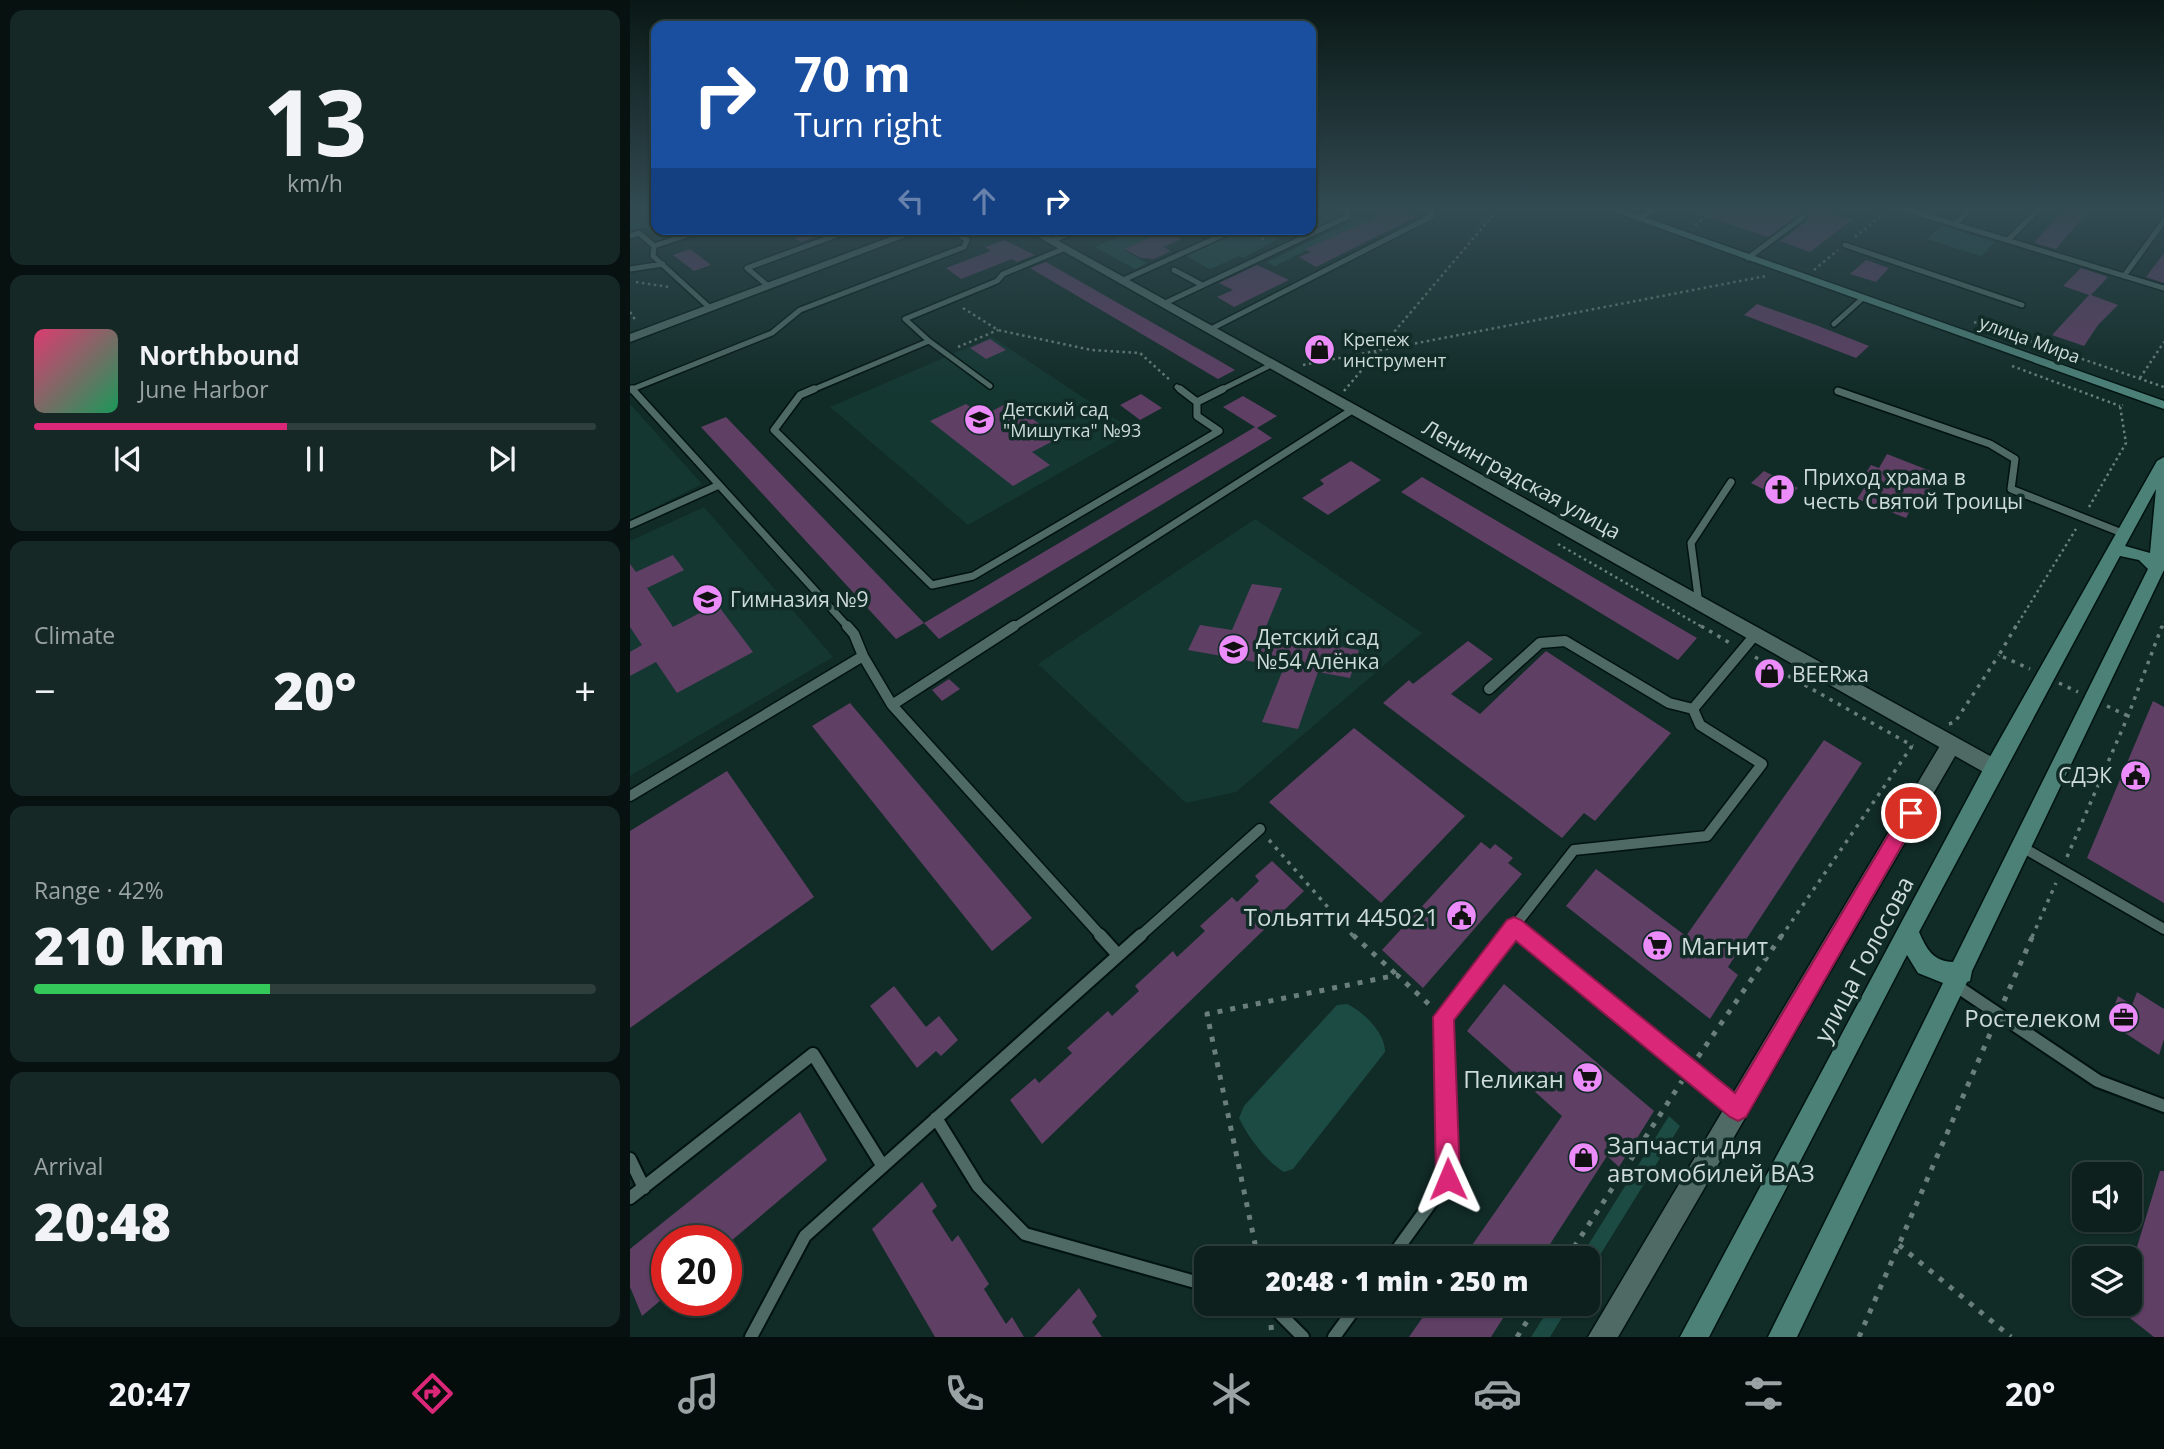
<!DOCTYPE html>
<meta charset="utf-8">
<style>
body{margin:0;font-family:"Open Sans",sans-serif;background:#162826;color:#f1f3f6;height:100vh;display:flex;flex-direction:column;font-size:26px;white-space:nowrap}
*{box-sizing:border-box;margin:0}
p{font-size:23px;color:#9aa3a4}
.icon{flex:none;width:38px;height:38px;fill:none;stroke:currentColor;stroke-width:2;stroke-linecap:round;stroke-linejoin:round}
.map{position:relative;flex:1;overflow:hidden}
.panel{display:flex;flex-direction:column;gap:10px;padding:10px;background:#071210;width:630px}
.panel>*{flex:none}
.guide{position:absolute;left:21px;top:21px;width:665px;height:214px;border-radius:14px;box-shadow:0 2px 5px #0004,0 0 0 2px #2d3e3b;background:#1a4fa0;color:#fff;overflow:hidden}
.controls{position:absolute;left:1442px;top:1162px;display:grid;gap:14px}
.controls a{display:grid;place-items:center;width:70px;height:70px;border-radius:14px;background:#0d201d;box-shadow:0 2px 5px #0004,0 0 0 2px #2d3e3b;font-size:35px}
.speed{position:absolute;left:21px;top:1225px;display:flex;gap:14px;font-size:35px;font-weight:700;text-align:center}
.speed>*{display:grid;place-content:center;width:91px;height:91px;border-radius:50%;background:#0d201d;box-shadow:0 2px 5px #0004,0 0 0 2px #2d3e3b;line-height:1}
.speed .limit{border:10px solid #d22;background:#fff;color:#111}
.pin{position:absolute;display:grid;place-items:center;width:60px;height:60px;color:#fff;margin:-30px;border:4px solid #fff;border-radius:50%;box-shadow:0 2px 7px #0007}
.me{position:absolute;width:77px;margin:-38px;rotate:359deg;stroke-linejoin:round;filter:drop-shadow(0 0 5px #0008)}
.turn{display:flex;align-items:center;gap:24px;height:147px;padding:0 28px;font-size:32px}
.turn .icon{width:91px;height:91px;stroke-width:2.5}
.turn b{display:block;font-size:49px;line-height:60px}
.lanes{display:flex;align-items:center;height:66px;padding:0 28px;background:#0003;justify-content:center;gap:35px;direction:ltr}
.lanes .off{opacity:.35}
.big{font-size:52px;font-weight:800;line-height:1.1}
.panel .card{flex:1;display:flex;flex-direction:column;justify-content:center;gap:10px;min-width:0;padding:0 24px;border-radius:14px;background:#162826}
.panel .dial{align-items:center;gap:0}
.dial b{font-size:91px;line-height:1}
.song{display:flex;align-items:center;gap:21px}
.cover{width:84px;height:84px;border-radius:10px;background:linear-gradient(135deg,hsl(340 70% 55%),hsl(150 70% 35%))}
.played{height:7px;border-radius:4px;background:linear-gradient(90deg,#db2777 45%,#2d3e3b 45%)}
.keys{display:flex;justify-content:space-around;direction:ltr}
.heat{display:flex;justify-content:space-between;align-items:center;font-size:38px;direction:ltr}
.charge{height:10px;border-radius:5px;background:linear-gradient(90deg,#34c759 42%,#2d3e3b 0)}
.trip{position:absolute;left:564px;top:1246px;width:406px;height:70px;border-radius:14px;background:#0d201d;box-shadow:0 2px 5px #0004,0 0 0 2px #2d3e3b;font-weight:800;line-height:70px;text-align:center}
.dock{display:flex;height:112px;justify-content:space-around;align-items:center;background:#050d0c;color:#9aa3a4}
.dock .icon{width:49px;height:49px}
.dock .current{color:#db2777}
.dock b{font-size:32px;color:#f1f3f6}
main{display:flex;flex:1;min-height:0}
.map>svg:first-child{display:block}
.built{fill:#143732}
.green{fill:#1c4b44}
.building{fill:#603f65}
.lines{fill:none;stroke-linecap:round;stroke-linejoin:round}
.service-far3-casing{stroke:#001310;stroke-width:8}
.service-far2-casing{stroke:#001310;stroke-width:10}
.service-far1-casing{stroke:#001310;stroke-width:13}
.service-casing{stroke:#001310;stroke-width:16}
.minor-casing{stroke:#001310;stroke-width:3}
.tertiary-casing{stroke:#001310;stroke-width:3}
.secondary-casing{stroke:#001310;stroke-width:3}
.path-far2{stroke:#6a7f7b;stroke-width:2.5;stroke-dasharray:2.5 3.5;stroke-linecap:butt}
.path-far1{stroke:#6a7f7b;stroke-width:3.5;stroke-dasharray:3.5 6;stroke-linecap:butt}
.path{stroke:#6a7f7b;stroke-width:5;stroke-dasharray:5 8;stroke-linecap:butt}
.service-far3{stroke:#4f6a65;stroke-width:5}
.service-far2{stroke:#4f6a65;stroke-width:7}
.service-far1{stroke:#4f6a65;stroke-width:10}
.service{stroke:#4f6a65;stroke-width:12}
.minor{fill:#4f6a65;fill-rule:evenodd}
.tertiary{fill:#4f6a65;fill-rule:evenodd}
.secondary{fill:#4c8178;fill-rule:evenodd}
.route{fill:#db2777;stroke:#8e194d;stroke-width:2}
.labels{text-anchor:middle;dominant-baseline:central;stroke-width:7;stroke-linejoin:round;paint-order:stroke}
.far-poi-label{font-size:18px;fill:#cedcd9;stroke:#112b27;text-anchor:start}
.far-street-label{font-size:18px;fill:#cedcd9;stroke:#112b27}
.poi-label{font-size:21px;fill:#cedcd9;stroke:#112b27;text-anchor:start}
.street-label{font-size:21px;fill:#cedcd9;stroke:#112b27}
.near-poi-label{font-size:24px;fill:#cedcd9;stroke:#112b27;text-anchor:end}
.near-street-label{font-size:24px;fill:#cedcd9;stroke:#112b27}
</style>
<main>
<section class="panel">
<div class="card dial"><b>13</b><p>km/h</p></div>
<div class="card">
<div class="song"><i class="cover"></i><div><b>Northbound</b><p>June Harbor</p></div></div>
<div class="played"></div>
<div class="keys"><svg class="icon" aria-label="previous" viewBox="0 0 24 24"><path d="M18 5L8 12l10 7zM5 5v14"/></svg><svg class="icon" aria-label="pause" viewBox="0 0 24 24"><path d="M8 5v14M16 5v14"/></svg><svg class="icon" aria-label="next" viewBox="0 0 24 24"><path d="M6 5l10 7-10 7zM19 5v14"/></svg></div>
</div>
<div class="card"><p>Climate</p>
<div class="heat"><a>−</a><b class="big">20°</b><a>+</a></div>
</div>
<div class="card"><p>Range · 42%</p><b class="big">210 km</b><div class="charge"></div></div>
<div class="card"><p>Arrival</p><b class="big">20:48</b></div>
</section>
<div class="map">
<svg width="1534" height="1337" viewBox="0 0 1534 1337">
<rect width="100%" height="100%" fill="#112b27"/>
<!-- built -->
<path class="built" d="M362 337 504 431 338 525 200 407Z
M0 404 72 484 0 520Z
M74 507 203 657 0 776V541Z
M625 519 792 633 606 792 556 803 408 664Z"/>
<!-- green -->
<path class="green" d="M0 207H26V229H41L30 242 15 227 0 231Z
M681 207H706L702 212 708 217 674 233 665 229H681Z
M731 217 739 220 645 266 637 262Z
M1311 226H1312L1365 242 1351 256 1297 239Z
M507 229H538L493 250 517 263 505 269 465 247Z
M612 229H620L616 231 625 235 638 229H650L633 239 655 229 672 234C666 241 660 243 651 242L665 238 658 234 613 258 609 256 580 269 554 255Z
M717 1004C733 1011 756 1034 755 1052L663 1169 654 1172C636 1161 618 1137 609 1118L614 1106 707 1005Z
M1039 1116 1050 1126 957 1276V1258H950Z
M922 1304H940L920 1337H901Z"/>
<!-- building -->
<path class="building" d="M730 207H767L788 216 686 267 669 257 681 252 675 249 749 216Z
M1057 207H1211L1202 213 1222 220 1180 252 1150 241 1177 221 1178 216 1174 212 1138 237 1057 210Z
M1436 207H1462L1426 249 1404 243Z
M152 229H207L171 242Z
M536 231 552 239 533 247 541 251 524 259 511 258 494 249Z
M374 240 405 255 387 262 382 259 331 279 316 268 361 251 355 247Z
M60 249 81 265 64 271 43 255Z
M1534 253V283L1516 277Z
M1236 260 1259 268 1246 282 1220 274Z
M416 262 588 360 605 370 588 379 400 268Z
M627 265 659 280 604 307 587 297 603 290 589 283Z
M1451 268 1478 277 1461 295 1488 305 1468 325 1454 346 1422 335 1459 295 1433 286Z
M1127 304 1186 325 1239 346 1226 358 1114 315Z
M360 339 376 350 356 359 340 348Z
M511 394 532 408 510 420 490 405Z
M613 396 647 416 627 428 642 438 309 639 294 623 625 427 593 407Z
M379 402 429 438 402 452 420 465 383 486 300 421 336 404 353 416Z
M96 417 294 623 266 639 71 427Z
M1257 454 1303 472 1295 486 1301 489 1292 506 1284 503 1276 518 1227 499 1236 485 1230 482 1241 465 1249 468Z
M721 461 751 480 698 515 672 498 694 484 690 480Z
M1134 471 1168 488 1155 500 1121 483Z
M792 477 988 592 1067 638 1048 660 771 492Z
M43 555 54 570 17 588 43 627 87 604 123 652 47 693 26 662 0 676V652L12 645 0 627V564L6 572Z
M622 584 652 588 633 634 729 650 720 678 688 672 668 729 632 722 654 667 558 650 570 625 602 630Z
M838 641 863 659 821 694 850 714 916 651 1041 733 965 821 954 813 932 838 753 703 779 680 783 684Z
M319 679 330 689 312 701 302 690Z
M1523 701 1534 707V903L1457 858Z
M220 703 402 918 362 951 182 726Z
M724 728 835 816 751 903 639 802Z
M1194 740 1232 763 1098 967 1108 975 1080 1019 936 906 966 869 1056 936Z
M97 771 184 897 0 1028V831Z
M851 842 860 849 865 844 883 858 878 863 892 874 793 988 752 950Z
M642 861 674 891 412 1144 380 1100 405 1078 409 1083 442 1053 437 1048 478 1011 482 1016 509 991 505 986 543 951 547 957 575 931 570 926 602 897 607 902 629 881 625 876Z
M874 984 1024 1111 989 1167 977 1156 911 1258H833L932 1116 837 1031Z
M264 986 296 1027 309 1016 328 1040 311 1056 306 1051 287 1068 240 1006Z
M1507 992 1534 1009V1039L1529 1055 1478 1022 1488 996 1502 1005Z
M170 1112 197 1160 101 1241H37V1295L12 1316 0 1287V1249Z
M1530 1171H1534V1337H1524L1482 1304H1500V1270Z
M292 1182 307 1206 302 1211 322 1242 328 1235 359 1284 354 1289 376 1324 382 1317 394 1337H305L242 1229Z
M449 1288 467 1316 462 1322 472 1337H404Z
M802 1304H882L861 1337H779Z"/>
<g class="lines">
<defs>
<path id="service-far3" d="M1268 207 1534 288
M1009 219 1028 207
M1325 224 1343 207
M0 236 9 233 24 246 23 256 80 308
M426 239 450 229
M1378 240 1411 207
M1215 245 1392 305
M24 246 75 229
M1118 258 1173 217
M0 269 33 264
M544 270 572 285
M1494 276 1534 221
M491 281 606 229
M138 286 117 268 223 229
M533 304 717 217V207
M1204 324 1233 298
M579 330 802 216V212L793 207
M299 341 360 386
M547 387 552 391
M0 390 142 333 170 310 334 247 337 240 320 229
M180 391 299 341 275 319 367 281 373 274 433 249
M589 391 641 365"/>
<path id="service-far2" d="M2 389 219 628
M184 389 170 395 144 430 302 585 343 576 589 431 567 416V402L593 389
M550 389 567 402
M1208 391 1360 444 1385 459 1381 489 1492 533
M0 525 89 485
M1069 604 1061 543 1101 482
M382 628 722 410"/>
<path id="service-far1" d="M217 626 224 634 233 656
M859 689 910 643 935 641 1039 703 1063 709
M262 705 472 937
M0 796 233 656 262 705 384 626
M1392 847 1534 929
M884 927 896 937
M509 937 630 829
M876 937 944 850 1077 836 1132 764 1070 725 1063 709 1125 635"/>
<path id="service" d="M470 935 488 955
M894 935 1105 1107
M1325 985 1468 1081 1534 1106
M306 1118 348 1186 395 1234 576 1285
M0 1159 14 1188
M0 1198 183 1054 252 1165
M761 1258 818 1179 814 1017 878 935
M640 1304 673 1337
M121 1337 175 1236 511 935
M704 1337 728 1304"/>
<path id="minor" d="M282 229H297L0 342V334Z
M1321 737 1328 739 1330 745 1328 751 988 1337H958L1314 739Z"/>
<path id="tertiary" d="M394 229H407L1371 762 1374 768 1371 774 1364 776 1357 774Z"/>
<path id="secondary" d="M971 207H986L1534 401V409Z
M1534 457V570L1342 971 1340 981 1337 982 1167 1337H1138L1313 983 1288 973 1277 955 1079 1337H1050L1357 762 1527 461ZM1526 489 1520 553 1495 546ZM1490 556 1509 560 1518 569 1323 962C1303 961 1297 950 1289 932Z"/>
</defs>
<!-- service-far3 casing -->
<use href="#service-far3" class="service-far3-casing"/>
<!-- service-far2 casing -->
<use href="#service-far2" class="service-far2-casing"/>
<!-- service-far1 casing -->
<use href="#service-far1" class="service-far1-casing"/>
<!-- service casing -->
<use href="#service" class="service-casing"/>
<!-- minor casing -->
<use href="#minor" class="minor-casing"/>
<!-- tertiary casing -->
<use href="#tertiary" class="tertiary-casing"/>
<!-- secondary casing -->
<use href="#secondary" class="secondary-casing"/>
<!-- path-far2 -->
<path class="path-far2" d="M1065 225 1090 207
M1225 237 1257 211
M632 239 652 229
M1184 270 1208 250
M6 282 39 287
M333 308 368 330 461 350 510 353 541 381
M0 312 6 321
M1344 322 1534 387
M328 347 368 330
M673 365 1136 276
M1382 366 1490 406
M1510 378 1534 342
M714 391 870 207
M1459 507 1496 443 1490 406 1493 405
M928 544 1074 628
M1385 628 1446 529
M1532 628 1534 622"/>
<!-- path-far1 -->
<path class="path-far1" d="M1071 626 1100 643
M1386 626 1369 655 1400 669
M1125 657 1283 746
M1429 683 1448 692
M1477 706 1498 716
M1319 724 1325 722 1369 655
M639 840 724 937
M1437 857 1498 716 1532 626
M1151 937 1282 746
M1402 937 1426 883"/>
<!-- path -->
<path class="path" d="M723 935 767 975
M1374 1001 1403 935
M1068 1057 1152 935
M1269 1245 1381 1337
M628 1258 577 1014 767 975 802 1007
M937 1258 1052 1081
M641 1325 642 1337
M887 1337 908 1304
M1229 1337 1363 1027"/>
<!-- service-far3 -->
<use href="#service-far3" class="service-far3"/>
<!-- service-far2 -->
<use href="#service-far2" class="service-far2"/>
<!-- service-far1 -->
<use href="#service-far1" class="service-far1"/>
<!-- service -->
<use href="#service" class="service"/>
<!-- minor -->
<use href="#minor" class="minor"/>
<!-- tertiary -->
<use href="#tertiary" class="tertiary"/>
<!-- secondary -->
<use href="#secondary" class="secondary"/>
</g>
<!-- sky -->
<linearGradient id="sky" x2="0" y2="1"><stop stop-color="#091815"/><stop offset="0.53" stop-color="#324a52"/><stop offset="1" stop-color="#324a52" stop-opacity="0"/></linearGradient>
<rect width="1534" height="394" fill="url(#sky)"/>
<!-- route -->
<path class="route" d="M1281 805 1287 807 1290 813 1287 819 1116 1117 1108 1121 1100 1117 886 941 824 1020 830 1179 826 1187 818 1191 810 1187 806 1179 803 1017 877 920 884 917 891 920 1105 1093 1275 807Z"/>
<!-- icons -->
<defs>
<symbol id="shop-disc" viewBox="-11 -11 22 22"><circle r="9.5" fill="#ec8cfa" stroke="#112b27"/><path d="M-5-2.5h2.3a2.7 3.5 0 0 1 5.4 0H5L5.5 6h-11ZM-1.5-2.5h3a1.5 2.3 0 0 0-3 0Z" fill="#111"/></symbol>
<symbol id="school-disc" viewBox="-11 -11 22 22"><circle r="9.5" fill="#ec8cfa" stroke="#112b27"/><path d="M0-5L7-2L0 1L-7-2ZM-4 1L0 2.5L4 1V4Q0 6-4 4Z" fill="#111"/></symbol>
<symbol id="church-disc" viewBox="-11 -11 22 22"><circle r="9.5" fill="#ec8cfa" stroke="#112b27"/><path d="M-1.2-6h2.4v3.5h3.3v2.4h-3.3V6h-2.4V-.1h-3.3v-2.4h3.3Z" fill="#111"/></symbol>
<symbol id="civic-disc" viewBox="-11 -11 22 22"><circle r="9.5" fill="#ec8cfa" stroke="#112b27"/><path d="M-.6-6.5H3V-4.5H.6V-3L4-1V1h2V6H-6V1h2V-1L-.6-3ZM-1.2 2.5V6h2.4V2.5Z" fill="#111"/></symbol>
<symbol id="supermarket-disc" viewBox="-11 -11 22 22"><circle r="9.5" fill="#ec8cfa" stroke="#112b27"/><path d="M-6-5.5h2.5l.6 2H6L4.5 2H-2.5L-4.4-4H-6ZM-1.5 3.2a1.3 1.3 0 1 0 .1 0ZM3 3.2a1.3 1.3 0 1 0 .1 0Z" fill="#111"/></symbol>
<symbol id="office-disc" viewBox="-11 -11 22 22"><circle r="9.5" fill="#ec8cfa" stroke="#112b27"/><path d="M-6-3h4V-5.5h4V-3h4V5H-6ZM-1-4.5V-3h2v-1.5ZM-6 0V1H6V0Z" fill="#111"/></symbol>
</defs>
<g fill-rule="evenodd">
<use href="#shop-disc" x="672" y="332" width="35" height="35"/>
<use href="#school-disc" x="332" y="402" width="35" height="35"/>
<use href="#church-disc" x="1132" y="472" width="35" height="35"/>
<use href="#school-disc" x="60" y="582" width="35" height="35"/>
<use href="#school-disc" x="586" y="632" width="35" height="35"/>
<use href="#shop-disc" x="1122" y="656" width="35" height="35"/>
<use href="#civic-disc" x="1488" y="758" width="35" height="35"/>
<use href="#civic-disc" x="814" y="898" width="35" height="35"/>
<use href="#supermarket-disc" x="1010" y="928" width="35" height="35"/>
<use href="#office-disc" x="1476" y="1000" width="35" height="35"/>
<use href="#supermarket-disc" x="940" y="1060" width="35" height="35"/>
<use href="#shop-disc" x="936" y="1140" width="35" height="35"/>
</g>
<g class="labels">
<!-- far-poi labels -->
<g class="far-poi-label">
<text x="713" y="339">Крепеж<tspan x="713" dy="21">инструмент</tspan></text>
<text x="373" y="409">Детский сад<tspan x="373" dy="21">"Мишутка" №93</tspan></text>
</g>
<!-- far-street labels -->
<g class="far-street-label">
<text transform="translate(1400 339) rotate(20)">улица Мира</text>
</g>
<!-- poi labels -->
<g class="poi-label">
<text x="1173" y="477">Приход храма в<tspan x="1173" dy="24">честь Святой Троицы</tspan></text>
<text x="100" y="599">Гимназия №9</text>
<text x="626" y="637">Детский сад<tspan x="626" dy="24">№54 Алёнка</tspan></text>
<text x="1162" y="674">BEERжа</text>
<text x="1482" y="775" text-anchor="end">СДЭК</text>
</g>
<!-- street labels -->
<g class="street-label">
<text transform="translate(892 479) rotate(29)">Ленинградская улица</text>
</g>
<!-- near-poi labels -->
<g class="near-poi-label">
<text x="809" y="916">Тольятти 445021</text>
<text x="1051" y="945" text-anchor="start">Магнит</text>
<text x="1471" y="1017">Ростелеком</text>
<text x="934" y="1078">Пеликан</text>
<text x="977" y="1144" text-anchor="start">Запчасти для<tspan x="977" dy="28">автомобилей ВАЗ</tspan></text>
</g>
<!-- near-street labels -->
<g class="near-street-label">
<text transform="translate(1233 959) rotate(-62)">улица Голосова</text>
</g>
</g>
</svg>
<div class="controls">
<a><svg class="icon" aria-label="sound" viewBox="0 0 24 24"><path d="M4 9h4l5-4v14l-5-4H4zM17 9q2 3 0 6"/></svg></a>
<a><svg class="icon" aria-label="layers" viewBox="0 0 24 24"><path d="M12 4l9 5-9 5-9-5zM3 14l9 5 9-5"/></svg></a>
</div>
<div class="speed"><div class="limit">20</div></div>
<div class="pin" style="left:1281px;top:813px;background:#d93025"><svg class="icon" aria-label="arrive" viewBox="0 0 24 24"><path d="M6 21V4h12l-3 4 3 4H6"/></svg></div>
<svg class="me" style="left:818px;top:1179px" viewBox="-20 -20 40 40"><path d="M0-17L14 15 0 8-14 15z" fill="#db2777" stroke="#fff" stroke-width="4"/></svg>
<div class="trip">20:48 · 1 min · 250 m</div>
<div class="guide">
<div class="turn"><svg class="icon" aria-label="right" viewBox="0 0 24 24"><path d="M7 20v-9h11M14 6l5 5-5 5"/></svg><div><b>70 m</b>Turn right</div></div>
<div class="lanes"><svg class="icon off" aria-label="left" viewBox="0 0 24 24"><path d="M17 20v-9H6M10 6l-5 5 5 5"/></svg><svg class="icon off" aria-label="ahead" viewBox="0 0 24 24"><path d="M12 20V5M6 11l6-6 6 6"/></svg><svg class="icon" aria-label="right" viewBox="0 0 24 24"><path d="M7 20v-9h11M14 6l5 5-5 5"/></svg></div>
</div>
</div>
</main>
<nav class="dock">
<b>20:47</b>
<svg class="icon current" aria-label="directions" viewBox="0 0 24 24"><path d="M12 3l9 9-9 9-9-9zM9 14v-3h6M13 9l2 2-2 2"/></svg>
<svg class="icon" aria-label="music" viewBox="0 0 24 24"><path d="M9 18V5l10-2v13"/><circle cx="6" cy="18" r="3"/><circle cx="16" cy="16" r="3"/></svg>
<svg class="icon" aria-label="phone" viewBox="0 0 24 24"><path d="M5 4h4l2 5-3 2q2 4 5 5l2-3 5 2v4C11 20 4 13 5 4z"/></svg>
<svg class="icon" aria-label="climate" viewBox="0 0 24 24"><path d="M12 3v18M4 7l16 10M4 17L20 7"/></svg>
<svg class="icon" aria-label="car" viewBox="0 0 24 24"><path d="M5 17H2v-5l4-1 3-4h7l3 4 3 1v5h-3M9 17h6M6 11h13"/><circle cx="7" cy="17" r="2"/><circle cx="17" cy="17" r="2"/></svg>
<svg class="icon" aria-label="filters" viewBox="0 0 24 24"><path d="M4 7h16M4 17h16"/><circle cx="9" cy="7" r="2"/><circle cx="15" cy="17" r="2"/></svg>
<b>20°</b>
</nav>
